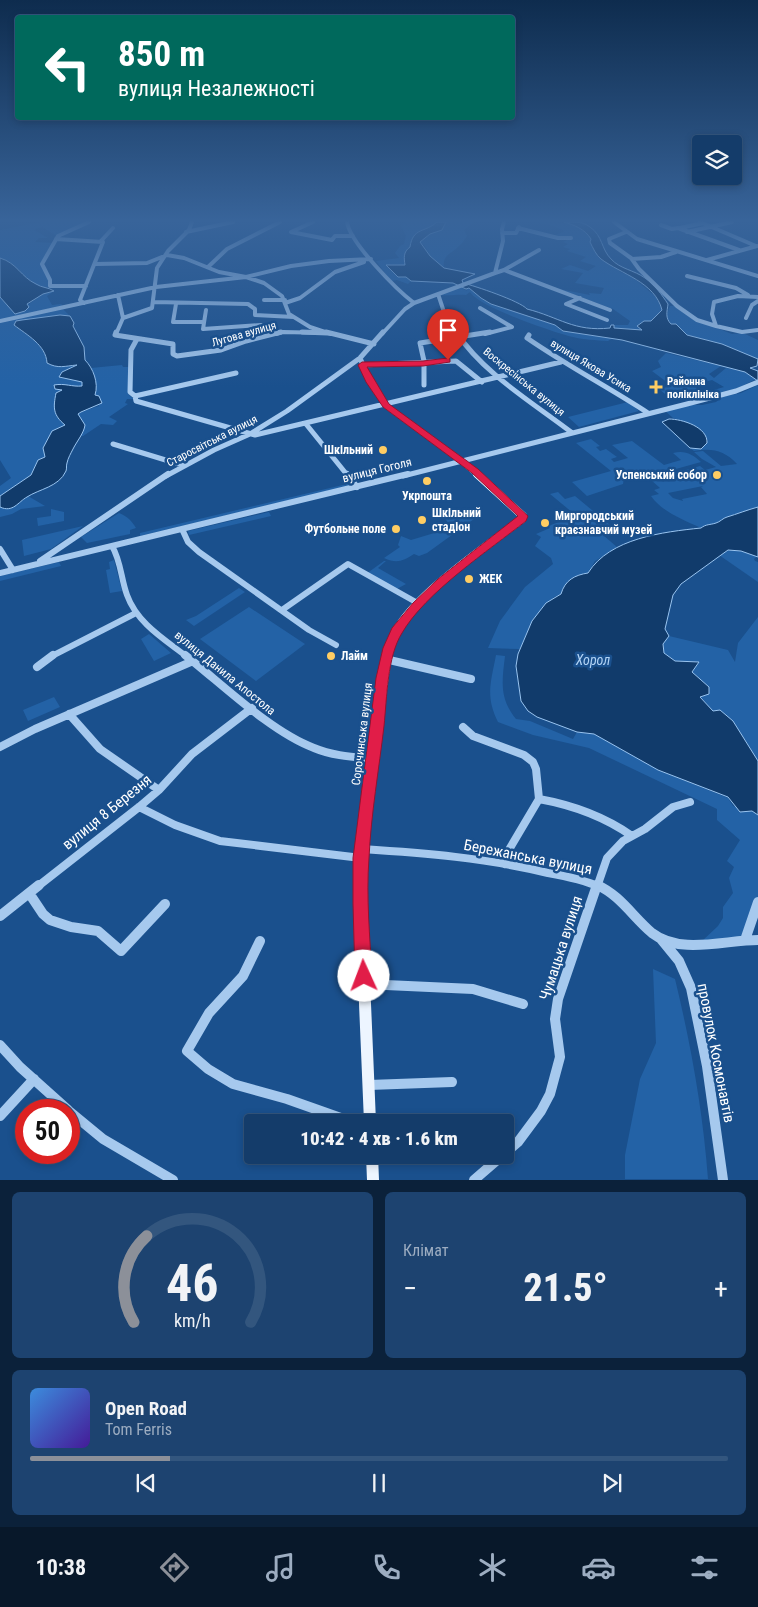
<!DOCTYPE html>
<html lang="uk">
<meta charset="utf-8">
<style>
body{margin:0;font-family:"Roboto Condensed",sans-serif;background:#1d4370;color:#f1f3f6;height:100vh;display:flex;flex-direction:column;font-size:19px;white-space:nowrap}
*{box-sizing:border-box;margin:0}
p{font-size:16px;color:#9dadc1}
.icon{flex:none;width:28px;height:28px;fill:none;stroke:currentColor;stroke-width:2;stroke-linecap:round;stroke-linejoin:round}
.map{position:relative;height:1180px;overflow:hidden}
.sheet{display:flex;flex-direction:column;gap:12px;padding:12px;background:#0b213a;flex:1}
.sheet>*{flex:none}
.guide{position:absolute;left:15px;top:15px;width:500px;height:105px;border-radius:5px;box-shadow:0 2px 8px #0003,0 0 0 1px #33567e;background:#00695c;color:#fff;overflow:hidden}
.tools{position:absolute;left:692px;top:135px;display:grid;gap:10px}
.tools a{display:grid;place-items:center;width:50px;height:50px;border-radius:5px;background:#143c6a;box-shadow:0 2px 8px #0003,0 0 0 1px #33567e;font-size:25px}
.speed{position:absolute;left:15px;top:1099px;display:flex;gap:10px;font-size:25px;font-weight:700;text-align:center}
.speed>*{display:grid;place-content:center;width:65px;height:65px;border-radius:50%;background:#143c6a;box-shadow:0 2px 8px #0003,0 0 0 1px #33567e;line-height:1}
.speed .limit{border:8px solid #d22;background:#fff;color:#111}
.pin{position:absolute;display:grid;place-items:center;width:42px;height:42px;color:#fff;margin:-51px -21px;border-radius:50% 50% 50% 0;rotate:-45deg;box-shadow:0 0 5px #0007}
.pin .icon{rotate:45deg}
.me{position:absolute;width:55px;margin:-28px;rotate:358deg;stroke-linejoin:round;filter:drop-shadow(0 0 4px #0008)}
.turn{display:flex;align-items:center;gap:18px;height:105px;padding:0 20px;font-size:22px}
.turn .icon{width:65px;height:65px;stroke-width:2.5}
.turn b{display:block;font-size:35px;line-height:42px}
.big{font-size:38px;font-weight:800;line-height:1.1}
.sheet .widget{flex:1;display:flex;flex-direction:column;justify-content:center;gap:8px;min-width:0;padding:0 18px;border-radius:8px;background:#1d4370}
.sheet .dial{align-items:center;gap:0}
.dial svg{height:130px;overflow:visible;fill:none;stroke:#33567e;stroke-width:7;stroke-linecap:round;text-anchor:middle}
.dial text{fill:#f1f3f6;stroke:none}
.song{display:flex;align-items:center;gap:15px}
.cover{width:60px;height:60px;border-radius:8px;background:linear-gradient(135deg,hsl(210 70% 55%),hsl(260 70% 35%))}
.played{height:5px;border-radius:2px;background:linear-gradient(90deg,#8c9099 20%,#33567e 20%)}
.keys{display:flex;justify-content:space-around;direction:ltr}
.heat{display:flex;justify-content:space-between;align-items:center;font-size:28px;direction:ltr}
.sheet .tiles{flex:1;display:grid;gap:12px;grid-template-columns:1fr 1fr}
.widget:last-child{grid-column:span 2}
.trip{position:absolute;left:244px;top:1114px;width:270px;height:50px;border-radius:5px;background:#143c6a;box-shadow:0 2px 8px #0003,0 0 0 1px #33567e;font-weight:800;line-height:50px;text-align:center}
.dock{display:flex;height:80px;justify-content:space-around;align-items:center;background:#08182a;color:#9dadc1}
.dock .icon{width:35px;height:35px}
.dock .active{color:#8c9099}
.dock b{font-size:22px;color:#f1f3f6}
.map>svg:first-child{display:block}
.green{fill:#2362a6;fill-rule:evenodd}
.water{fill:#113b6b;stroke:#99c4f0}
.lines{fill:none;stroke-linecap:round;stroke-linejoin:round}
.minor-far4{stroke:#a6c9ee;stroke-width:4}
.minor-far3{stroke:#a6c9ee;stroke-width:5}
.minor-far2{stroke:#a6c9ee;stroke-width:6}
.minor-far1{stroke:#a6c9ee;stroke-width:8}
.minor{stroke:#a6c9ee;stroke-width:10}
.major-far3{stroke:#edf5ff;stroke-width:5.5}
.major-far2{stroke:#edf5ff;stroke-width:8}
.major-far1{stroke:#edf5ff;stroke-width:9}
.major{stroke:#edf5ff;stroke-width:12}
.route{fill:#e11d48;stroke:#92132f}
.poi-dot{fill:#ffcd63;stroke:#1a508d;stroke-width:2}
.labels{text-anchor:middle;dominant-baseline:central;stroke-width:5;stroke-linejoin:round;paint-order:stroke}
.far-street-label{font-size:11px;fill:#fff;stroke:#1a508d}
.far-poi-label{font-size:11px;font-weight:bold;fill:#fff;stroke:#1a508d;text-anchor:start}
.poi-label{font-size:12px;font-weight:bold;fill:#fff;stroke:#1a508d;text-anchor:start}
.street-label{font-size:12px;fill:#fff;stroke:#1a508d}
.water-label{font-size:14px;font-style:italic;fill:#b2d3f5;stroke:#1a508d}
.near-street-label{font-size:15px;fill:#fff;stroke:#1a508d}
</style>
<div class="map">
<svg width="758" height="1180" viewBox="0 0 758 1180">
<rect width="100%" height="100%" fill="#1a508d"/>
<!-- green -->
<path class="green" d="M40 222H89L57 236 42 227 34 230 48 238H39L35 242 54 243 42 264 50 280V287C30 289 19 264 0 258V230Z
M405 222H437L432 227 418 232 406 265 390 264 401 278 406 277 411 281 408 284 397 280 391 281 376 261 399 258 395 253 400 246 404 244 406 236 401 226Z
M446 222H474L464 230 467 236C465 239 462 244 459 246 452 254 442 254 444 268L430 256 424 245 420 242 430 234 442 230Z
M535 222 571 223 587 233 620 272 631 276 656 297 662 310 651 321H644L637 326 643 330 633 331 613 328 614 325H628L630 321 613 309 559 289 590 295 589 293 601 294 604 288 575 283 583 273 561 269 570 265 588 271 596 266 580 261 586 257 567 251 570 249 563 247 568 244 563 242 569 239 553 236 565 231 550 225Z
M460 287 467 291 466 289 469 288 481 298 491 304 555 325 563 331 613 338 608 341C596 340 584 340 573 337 553 332 479 307 470 292L466 295C460 294 449 296 441 295Z
M54 291 47 296 52 305 61 304 63 306 0 320V297L15 314 43 294Z
M670 306H677L697 320 732 334 743 333 758 340V359L722 344 687 335 676 324C664 324 667 314 670 306Z
M63 309 70 316 60 315 17 321 14 325C27 335 46 345 47 363 59 369 67 367 80 364L62 372 61 378 82 381V386L73 387 70 385 63 390 65 425 45 457 38 460 31 475 0 496V486L11 478 0 460V322Z
M666 353 721 366 709 374 714 378 726 368 745 372 756 379 738 388 686 401 683 399 724 387 712 380 693 385 701 392 685 396 676 392 665 394 659 389 672 386 652 371 661 367 658 361Z
M122 365 123 367H129L128 394 134 399 189 386 135 399H127L125 403 128 404 109 417 117 421 113 425 101 424 83 436H80L84 431 78 415 81 412 99 406C94 393 96 381 91 368Z
M758 385V507C747 510 737 514 727 517 723 518 720 522 716 523 710 525 706 524 701 528 684 520 662 512 651 496L659 494 654 490 660 488 651 480 700 466 705 470 716 467 702 459 694 452 703 451 721 466 737 464C724 450 712 448 694 451L690 448 701 449 708 440 693 425 673 418 664 410 687 405H702L716 402 722 397 741 393ZM703 486 701 487 707 494 682 499 683 501 673 498 668 493Z
M628 402 639 411 579 427 568 417Z
M591 439 600 446 596 447 600 451 606 449 617 457 611 459 614 462 628 458 612 445 632 441 664 465 681 460 673 453C685 450 692 454 701 462L640 479 631 476 624 478 623 484 587 496 572 482 611 471 576 443Z
M351 483 353 485 140 536V533Z
M558 492 565 499 575 496 616 530 603 535 618 548 595 561 588 573 580 574 561 594 554 597 532 621 520 649 488 648 500 621 525 587 553 564 551 558 535 546 541 537 536 534 550 528 548 526 559 522 565 515 569 517V513H573L550 494Z
M28 496 45 506 21 509 12 514 0 517V507L3 508Z
M51 509 64 512V521L38 526 37 518 51 516Z
M269 512 271 516 189 535 188 531Z
M119 513C127 516 132 521 136 528L130 530V534L87 543 81 537Z
M460 513 474 519 427 553 419 556 414 554C403 561 397 564 384 558L400 547 398 545 401 536 411 540 451 528 445 518Z
M83 526 51 549 24 556 22 540Z
M728 550 741 551 757 556 754 559 755 561 758 562V582L719 555Z
M114 560 122 591 110 593 106 570 110 569 109 562Z
M384 561H386L378 568 406 584 395 590 366 574Z
M59 562 61 566 0 581V576Z
M239 588 245 592 194 626 186 620 196 616Z
M249 607 305 644 256 681 200 639Z
M758 617V761L746 741 713 711 700 696 709 694 708 686 692 672 699 662 675 661 664 653 663 644 669 636 728 650 735 662 738 643Z
M149 634 171 653 154 661 141 639Z
M496 655 505 656C502 681 499 698 516 719L530 721 573 739 577 732 594 734 658 770 728 798 733 806 752 811 758 815V902L745 940 701 942 718 926 723 918V907L733 893 729 878 734 867 727 861 740 840 717 820V809L589 748 533 735 498 722C485 696 491 682 496 655Z
M54 697 60 707 28 721 23 710Z
M653 969 675 979C691 1045 703 1112 708 1179H625V1155L640 1079 656 1043Z"/>
<!-- water -->
<path class="water" d="M437 222H446L442 230 430 234 420 242 430 256 444 268 475 274 462 280 463 283C475 286 520 301 527 309 559 317 574 332 610 328L611 325H614V328L642 330 637 326 644 321H651L662 310C655 282 621 274 601 259 596 255 593 248 590 242L591 239C585 229 574 225 564 222 573 222 582 221 590 227 603 236 601 249 611 259 620 269 634 270 645 278 655 285 662 295 668 304 667 312 665 318 671 324H676L687 335 722 344 758 359 757 366 750 368 758 371V381L745 372 622 340 563 331 555 325 491 304 481 298 469 288 466 289 453 283 411 281 406 277H398L386 265H405C404 258 403 252 410 247 413 227 425 233 437 222Z
M0 258C17 263 21 277 36 284 42 288 48 287 54 291L43 294 27 304 29 307 25 311 15 314 0 297Z
M60 315 70 316 74 323 73 326 84 347 85 360C93 368 99 383 95 395L99 396 102 403 81 412 78 414 85 425C84 433 77 441 73 449 71 453 68 458 67 463 66 466 67 468 66 471 59 487 39 489 27 497 18 502 13 513 0 507V496L31 475 38 460 45 457 43 448 52 431 65 425C53 415 53 408 56 393L62 390 55 389 54 385C65 383 72 387 82 386V382L59 377 62 372 77 365C65 366 58 369 47 363 46 345 27 335 14 325L16 321 22 320Z
M669 419C682 419 708 427 707 443L701 449 690 448 662 422Z
M758 507V557L741 551 728 550 681 584 673 595 665 629 669 636 663 644 664 653 675 661 699 662 692 672 709 687V694L700 697 713 711 720 710 733 721 758 761V815L752 811 740 812 728 797 658 770 594 734 577 732 537 717 528 711 521 701 516 666 518 654 532 621 546 603 561 594C565 580 575 575 588 573 610 538 663 532 701 528 706 524 710 525 716 523 720 522 723 518 727 517 737 514 747 510 758 507Z"/>
<g class="lines">
<!-- minor-far4 -->
<path class="minor-far4" d="M313 222 291 232 332 240 335 236H353
M347 222C350 243 397 290 414 303
M614 222 637 239 758 276
M700 222 756 246
M661 225 672 229 678 228 739 250
M518 228 558 238H571
M680 228 703 223
M186 232 233 222
M626 232 609 239 610 243 631 258 639 269 677 306 697 320 716 326
M687 232 732 222
M502 233H516L519 227
M56 239 103 242 80 300 84 303
M101 241 113 228
M632 259 661 257 676 252
M707 260 757 246
M95 264 147 263 167 255 184 258 219 272 246 277 264 283 282 296 289 314 310 327 331 334
M208 267 227 249 280 222
M504 270 610 310
M495 273 504 270 539 250
M687 276 736 288 748 295
M86 286H50V280L42 264 58 236 89 222
M438 294 445 315 457 334
M118 295 123 318
M758 297 738 296 714 302 712 314 716 326 742 332 758 330
M580 298 566 304 607 320
M264 300H285
M154 302 248 304 255 309V315L294 317
M285 303 300 298 335 272 364 262
M176 304 173 322H204
M480 308 512 327
M206 310 203 329 261 325
M746 318 752 305 758 301
M0 321 156 287 246 277 291 266 329 261 371 259
M116 334 123 318 152 308 157 268 168 251 189 230 192 222
M276 334 283 332 328 333
M382 334 405 309 414 303 495 273 503 241 502 229 504 222
M485 334 512 327"/>
<!-- minor-far3 -->
<path class="minor-far3" d="M116 332 115 335 173 344V354L177 356 221 350 246 341 281 332
M302 332 328 333
M326 332 374 344
M456 332C484 374 532 402 571 432
M529 335 527 338C566 365 608 387 648 413
M137 339 131 350 130 392 135 396 136 401 255 435 561 362
M360 358 370 382 386 406 461 461
M362 365 456 361 482 382
M424 385V361L420 343 490 332
M135 396 236 373
M306 424 348 476
M113 444 182 465
M166 476 214 450 250 434 287 411 360 358 383 332
M403 476 687 404 736 391 758 382"/>
<!-- minor-far2 -->
<path class="minor-far2" d="M347 474 357 487
M182 529 188 542 199 552 309 630 336 645
M112 546C121 561 121 579 127 595 137 623 164 639 186 656
M0 549 13 570
M40 561 168 474
M0 573 408 474
M282 610 348 564 414 601 417 605
M52 656 136 613"/>
<!-- minor-far1 -->
<path class="minor-far1" d="M185 655C222 684 271 732 314 748 333 756 354 757 374 759
M385 659 471 679
M37 667 53 655
M69 714 100 749 159 790
M463 727 473 736 524 755 533 762 536 769 539 799 510 848 504 864
M0 747 35 729 193 661
M539 799C572 805 605 817 632 836
M139 807 175 825 220 841 361 858
M362 849C424 853 487 858 548 873 565 876 584 880 600 887
M37 887 139 807 159 790 192 754 252 708
M597 887 607 858 623 841 645 829 673 807 690 802"/>
<!-- minor -->
<path class="minor" d="M597 885C620 895 633 917 652 933 680 955 725 940 758 940
M29 893 43 914 50 920 71 927 98 931 121 951 165 904
M0 916 39 885
M661 939 679 961 691 988 707 1066 723 1180
M745 940 758 902
M260 941 243 976 209 1013 187 1051 208 1069 233 1084 287 1099 352 1122
M364 984 473 989 523 1004
M0 1045 20 1067 68 1110
M369 1085 452 1082
M69 1111 103 1139 173 1180
M0 1116 34 1079
M474 1180 518 1142 541 1111 550 1094 560 1057 555 1019 558 999 597 885"/>
<!-- major-far3 -->
<path class="major-far3" d="M461 461 479 476"/>
<!-- major-far2 -->
<path class="major-far2" d="M386 656C389 648 392 639 396 631 418 592 486 547 522 519L523 516 477 474"/>
<!-- major-far1 -->
<path class="major-far1" d="M360 887 361 858 387 655"/>
<!-- major -->
<path class="major" d="M360 885 370 1122
M372 1155 373 1180"/>
</g>
<!-- sky -->
<linearGradient id="sky" x2="0" y2="1"><stop stop-color="#0e2c4e"/><stop offset="0.57" stop-color="#38649a"/><stop offset="1" stop-color="#38649a" stop-opacity="0"/></linearGradient>
<rect width="758" height="387" fill="url(#sky)"/>
<!-- route -->
<path class="route" d="M448 358 450 359V362L423 366 367 367 389 404 478 469 528 516 526 521C489 550 425 593 402 633 387 657 387 698 384 726 379 769 371 814 369 858 366 897 370 937 372 976L370 982 364 984 358 982 355 976 353 904V858L376 678 383 648 392 628 413 603 438 579 518 516 472 473 383 407 366 382 358 365 362 362 423 361Z"/>
<!-- markers -->
<g class="poi-dot">
<path d="M653.5 379.5h5v5h5v5h-5v5h-5v-5h-5v-5h5z"/>
<circle cx="383" cy="450" r="5"/>
<circle cx="717" cy="475" r="5"/>
<circle cx="427" cy="481" r="5"/>
<circle cx="422" cy="520" r="5"/>
<circle cx="545" cy="523" r="5"/>
<circle cx="396" cy="529" r="5"/>
<circle cx="469" cy="579" r="5"/>
<circle cx="331" cy="656" r="5"/>
</g>
<g class="labels">
<!-- far-street labels -->
<g class="far-street-label">
<text transform="translate(244 334) rotate(-16)">Лугова вулиця</text>
<text transform="translate(591 366) rotate(31)">вулиця Якова Усика</text>
<text transform="translate(524 382) rotate(39)">Воскресінська вулиця</text>
<text transform="translate(212 441) rotate(-27)">Старосвітська вулиця</text>
</g>
<!-- far-poi labels -->
<g class="far-poi-label">
<text x="667" y="381">Районна<tspan x="667" dy="13">поліклініка</tspan></text>
</g>
<!-- poi labels -->
<g class="poi-label">
<text x="373" y="450" text-anchor="end">Шкільний</text>
<text x="707" y="475" text-anchor="end">Успенський собор</text>
<text x="427" y="496" text-anchor="middle">Укрпошта</text>
<text x="432" y="513">Шкільний<tspan x="432" dy="14">стадіон</tspan></text>
<text x="555" y="516">Миргородський<tspan x="555" dy="14">краєзнавчий музей</tspan></text>
<text x="386" y="529" text-anchor="end">Футбольне поле</text>
<text x="479" y="579">ЖЕК</text>
<text x="341" y="656">Лайм</text>
</g>
<!-- street labels -->
<g class="street-label">
<text transform="translate(377 470) rotate(-14)">вулиця Гоголя</text>
<text transform="translate(225 673) rotate(39)">вулиця Данила Апостола</text>
<text transform="translate(362 734) rotate(-83)">Сорочинська вулиця</text>
</g>
<!-- water labels -->
<g class="water-label">
<text x="593" y="660">Хорол</text>
</g>
<!-- near-street labels -->
<g class="near-street-label">
<text transform="translate(107 812) rotate(-39)">вулиця 8 Березня</text>
<text transform="translate(528 857) rotate(11)">Бережанська вулиця</text>
<text transform="translate(561 948) rotate(-72)">Чумацька вулиця</text>
<text transform="translate(716 1053) rotate(79)">провулок Космонавтів</text>
</g>
</g>
</svg>
<div class="tools">
<a><svg class="icon" aria-label="layers" viewBox="0 0 24 24"><path d="M12 4l9 5-9 5-9-5zM3 14l9 5 9-5"/></svg></a>
</div>
<div class="speed"><div class="limit">50</div></div>
<div class="pin" style="left:448px;top:360px;background:#d93025"><svg class="icon" aria-label="arrive" viewBox="0 0 24 24"><path d="M6 21V4h12l-3 4 3 4H6"/></svg></div>
<svg class="me" style="left:364px;top:976px" viewBox="-20 -20 40 40"><circle r="19" fill="#fff"/><path d="M0-13L10 11 0 6-10 11z" fill="#e11d48"/></svg>
<div class="trip">10:42 · 4 хв · 1.6 km</div>
<div class="guide">
<div class="turn"><svg class="icon" aria-label="left" viewBox="0 0 24 24"><path d="M17 20v-9H6M10 6l-5 5 5 5"/></svg><div><b>850 m</b>вулиця Незалежності</div></div>
</div>
</div>
<section class="sheet">
<div class="tiles">
<div class="widget dial"><svg viewBox="0 0 100 80">
<path d="M14 69A42 42 0 1 1 86 69"/>
<path d="M14 69A42 42 0 0 1 22 16" stroke="#8c9099"/>
<text x="50" y="56" font-size="32" font-weight="700">46</text>
<text x="50" y="72" font-size="11">km/h</text>
</svg></div>
<div class="widget"><p>Клімат</p>
<div class="heat"><a>−</a><b class="big">21.5°</b><a>+</a></div>
</div>
<div class="widget">
<div class="song"><i class="cover"></i><div><b>Open Road</b><p>Tom Ferris</p></div></div>
<div class="played"></div>
<div class="keys"><svg class="icon" aria-label="previous" viewBox="0 0 24 24"><path d="M18 5L8 12l10 7zM5 5v14"/></svg><svg class="icon" aria-label="pause" viewBox="0 0 24 24"><path d="M8 5v14M16 5v14"/></svg><svg class="icon" aria-label="next" viewBox="0 0 24 24"><path d="M6 5l10 7-10 7zM19 5v14"/></svg></div>
</div>
</div>
</section>
<nav class="dock">
<b>10:38</b>
<svg class="icon active" aria-label="directions" viewBox="0 0 24 24"><path d="M12 3l9 9-9 9-9-9zM9 14v-3h6M13 9l2 2-2 2"/></svg>
<svg class="icon" aria-label="music" viewBox="0 0 24 24"><path d="M9 18V5l10-2v13"/><circle cx="6" cy="18" r="3"/><circle cx="16" cy="16" r="3"/></svg>
<svg class="icon" aria-label="phone" viewBox="0 0 24 24"><path d="M5 4h4l2 5-3 2q2 4 5 5l2-3 5 2v4C11 20 4 13 5 4z"/></svg>
<svg class="icon" aria-label="climate" viewBox="0 0 24 24"><path d="M12 3v18M4 7l16 10M4 17L20 7"/></svg>
<svg class="icon" aria-label="car" viewBox="0 0 24 24"><path d="M5 17H2v-5l4-1 3-4h7l3 4 3 1v5h-3M9 17h6M6 11h13"/><circle cx="7" cy="17" r="2"/><circle cx="17" cy="17" r="2"/></svg>
<svg class="icon" aria-label="filters" viewBox="0 0 24 24"><path d="M4 7h16M4 17h16"/><circle cx="9" cy="7" r="2"/><circle cx="15" cy="17" r="2"/></svg>
</nav>
